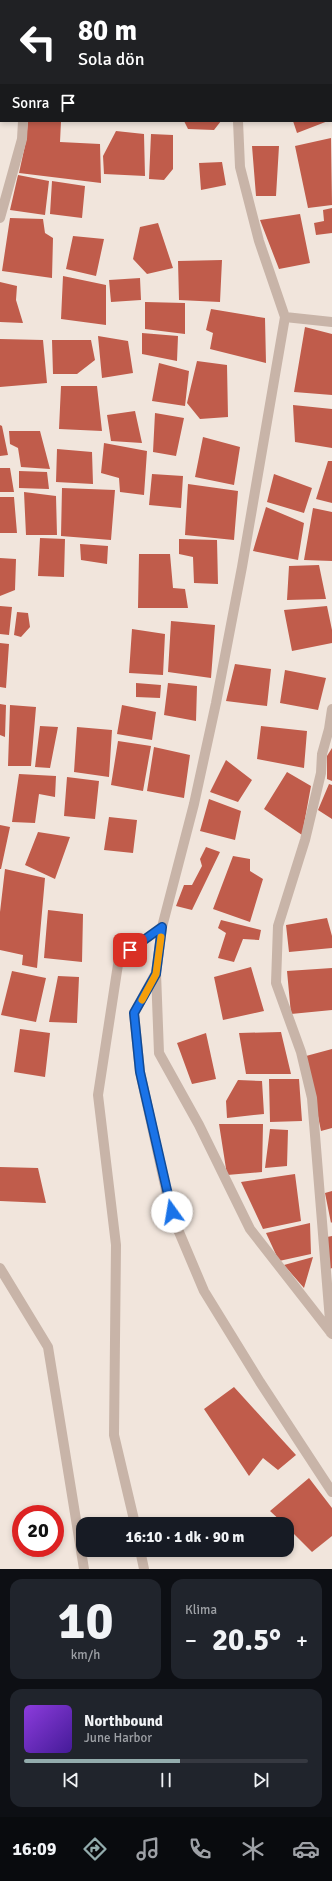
<!DOCTYPE html>
<html lang="tr">
<meta charset="utf-8">
<style>
body{margin:0;font-family:Signika,sans-serif;background:#20242c;color:#f1f3f6;height:100vh;display:flex;flex-direction:column;font-size:15px;white-space:nowrap}
*{box-sizing:border-box;margin:0}
p{font-size:13px;color:#9ea1a6}
.icon{flex:none;width:22px;height:22px;fill:none;stroke:currentColor;stroke-width:2;stroke-linecap:round;stroke-linejoin:round}
.map{position:relative;height:1569px;overflow:hidden}
.sheet{display:flex;flex-direction:column;gap:10px;padding:10px;background:#0d0f14;flex:1}
.sheet>*{flex:none}
.top-card{position:absolute;left:0px;top:0px;width:332px;height:122px;box-shadow:0 2px 6px #0003;background:#202124;color:#fff;overflow:hidden}
.speed{position:absolute;left:12px;top:1505px;display:flex;gap:8px;font-size:20px;font-weight:700;text-align:center}
.speed>*{display:grid;place-content:center;width:52px;height:52px;border-radius:50%;background:#171b24;box-shadow:0 2px 6px #0003;line-height:1}
.speed .limit{border:6px solid #d22;background:#fff;color:#111}
.pin{position:absolute;display:grid;place-items:center;width:34px;height:34px;color:#fff;margin:-17px;border-radius:8px;box-shadow:0 2px 6px #0006}
.me{position:absolute;width:44px;margin:-22px;rotate:347deg;stroke-linejoin:round;filter:drop-shadow(0 0 3px #0008)}
.turn{display:flex;align-items:center;gap:14px;height:84px;padding:0 12px;font-size:18px}
.turn .icon{width:52px;height:52px;stroke-width:2.5}
.turn b{display:block;font-size:28px;line-height:34px}
.then{display:flex;align-items:center;height:38px;padding:0 12px;background:#0003;gap:8px;font-size:15px}
.big{font-size:30px;font-weight:800;line-height:1.1}
.sheet .widget{flex:1;display:flex;flex-direction:column;justify-content:center;gap:6px;min-width:0;padding:0 14px;border-radius:12px;background:#20242c}
.sheet .dial{align-items:center;gap:0}
.dial b{font-size:52px;line-height:1}
.song{display:flex;align-items:center;gap:12px}
.cover{width:48px;height:48px;border-radius:6px;background:linear-gradient(135deg,hsl(270 70% 55%),hsl(260 70% 35%))}
.played{height:4px;border-radius:2px;background:linear-gradient(90deg,#93acad 55%,#363941 55%)}
.keys{display:flex;justify-content:space-around;direction:ltr}
.heat{display:flex;justify-content:space-between;align-items:center;font-size:22px;direction:ltr}
.sheet .tiles{flex:1;display:grid;gap:10px;grid-template-columns:1fr 1fr}
.widget:last-child{grid-column:span 2}
.trip{position:absolute;left:76px;top:1517px;width:218px;height:40px;border-radius:12px;background:#171b24;box-shadow:0 2px 6px #0003;font-weight:800;line-height:40px;text-align:center}
.tabs{display:flex;height:64px;justify-content:space-around;align-items:center;background:#090b0e;color:#9ea1a6}
.tabs .icon{width:28px;height:28px}
.tabs .current{color:#93acad}
.tabs b{font-size:18px;color:#f1f3f6}
.map>svg:first-child{display:block}
.building{fill:#c05c4b}
.lines{fill:none;stroke-linecap:round;stroke-linejoin:round}
.service{stroke:#c8b4a8;stroke-width:10}
.minor{stroke:#c8b4a8;stroke-width:10}
.route-casing{stroke:#114b97;stroke-width:10}
.route{stroke:#1a73e8;stroke-width:7}
.slow{stroke:#f59e0b;stroke-width:7}
</style>
<div class="map">
<svg width="332" height="1569" viewBox="0 0 332 1569">
<rect width="100%" height="100%" fill="#f1e5dc"/>
<!-- building -->
<path class="building" d="M28 121H61L60 142 100 144 101 183 19 173 26 141Z
M184 121H221L214 130 188 129Z
M293 121H328L297 133Z
M116 131 144 134 145 176 104 174 103 156Z
M151 134 173 135V169L164 180 149 179Z
M331 138 332 205 308 208 295 146Z
M252 146H279L276 196H256Z
M222 162 226 185 201 190 199 163Z
M18 175 49 181 45 215 10 210Z
M52 181 85 186 82 218 50 214Z
M332 208V233L316 235 314 223 324 221 323 210Z
M300 214 310 263 279 269 260 220Z
M10 218 43 219 45 233 53 238 52 278 2 271Z
M158 223 173 268 147 274 133 259 140 227Z
M73 236 104 239 96 276 66 269Z
M222 260 220 302 179 300 178 261Z
M63 276 106 285V325L61 319Z
M140 278 141 300 111 302 109 280Z
M0 282 17 286 16 300 23 323 0 322Z
M145 302 185 303V334L145 329Z
M211 309 265 318 266 363 210 349 213 333 206 330Z
M305 327 332 334V395L294 392Z
M142 333 178 336 177 361 142 354Z
M98 336 128 341 133 373 102 378Z
M0 339 43 340 47 383 0 387Z
M52 340H91L95 360 77 374H53Z
M197 361 227 365 228 417 200 419 187 403Z
M159 363 189 371 185 406 152 401Z
M61 386H97L102 431 59 429Z
M293 405 332 409V448L295 442Z
M135 411 142 443 111 441 107 415Z
M155 413 184 418 176 456 153 452Z
M0 425 2 426 8 455 0 456Z
M9 431H40L50 469 21 467 18 448 10 444Z
M203 437 240 447 234 485 195 477Z
M104 443 147 451 144 495 120 492 119 478 101 473Z
M57 449 92 452 93 484 56 482Z
M328 461H332V503L316 499Z
M0 468H10L14 492H0Z
M19 471 47 472 49 489 19 488Z
M152 474 183 476 181 508 149 505Z
M274 474 312 488 304 513 267 502Z
M188 484 238 491 234 540 185 535Z
M62 488 115 490 111 540 61 536Z
M24 492 56 496 57 535H26Z
M0 497H14L17 533H0Z
M266 507 304 523 298 560 253 551Z
M313 508 332 512V561L304 560Z
M40 538 65 539 64 577 38 576Z
M179 539 217 540 218 584 194 583 193 557 179 554Z
M80 544 108 546 107 564 81 560Z
M139 554H170L173 588 185 589 188 608H138Z
M0 558 16 559 15 590 0 596Z
M319 565 326 599 287 600 289 566Z
M0 606 12 607 9 635 0 634Z
M327 606 332 630V643L292 651 284 610Z
M17 612 28 613 30 627 21 637 14 635Z
M171 621 215 625 211 678 168 672Z
M132 629 165 634 163 675 129 673Z
M0 643 9 644 6 688 0 687Z
M235 664 271 669 267 706 226 701Z
M285 670 326 678 318 710 280 703Z
M136 683 161 685 160 698 136 697Z
M168 683 197 686 196 721 164 715Z
M0 704 6 705 5 737 0 735Z
M10 705 36 707 31 766H8Z
M122 705 156 712 152 740 117 734Z
M40 726 58 727 50 768 35 767Z
M261 726 307 731 304 768 257 759Z
M77 727 112 730 109 777 74 772Z
M118 741 151 746 143 791 111 785Z
M154 747 190 755 184 798 147 791Z
M332 748V781L327 779V756Z
M226 760 252 780 238 802 210 792Z
M287 772 311 786 302 835 264 809Z
M19 774 56 776 55 797 39 794 35 823 12 822Z
M67 777 99 781 95 819 64 816Z
M329 784 332 785V819L318 810Z
M209 799 241 811 235 840 200 831Z
M109 817 137 820 133 853 104 850Z
M0 825 10 827 1 869H0Z
M38 832 70 837 55 879 25 865Z
M206 847 220 852 192 910 176 906 184 885H192L202 866 200 859Z
M233 856 250 859V871L263 879 250 922 213 909Z
M5 869 45 878 37 968 22 965 23 955 0 950V912Z
M48 910 83 914 82 962 44 958Z
M327 918 332 936V948L289 952 286 925Z
M221 920 261 930 259 940 243 939 234 962 218 958 226 933 218 928Z
M251 967 264 1011 223 1020 214 977Z
M332 968V1010L291 1014 287 971Z
M12 971 46 978 36 1022 1 1015Z
M58 976 79 977 77 1023 49 1022Z
M20 1029 50 1033 45 1077 14 1072Z
M281 1032 291 1074H246L239 1033Z
M206 1033 216 1079 192 1084 177 1043Z
M332 1049V1128L321 1131 306 1056Z
M269 1079H299L302 1121 270 1122Z
M238 1080 262 1081 264 1114 227 1118 226 1101Z
M219 1124H263L262 1172 227 1175Z
M270 1129 288 1130 287 1166 265 1168Z
M0 1167 38 1168 46 1203 0 1201Z
M295 1174 301 1221 263 1229 241 1182Z
M332 1191V1222L331 1223 325 1193Z
M310 1223 311 1254 279 1261 266 1233Z
M332 1236V1268L330 1269 327 1237Z
M313 1257 304 1288 284 1265Z
M234 1387 296 1455 278 1470 263 1458 249 1476 204 1409Z
M309 1478 332 1508V1536L312 1552 287 1527V1524H284L270 1511Z"/>
<g class="lines">
<!-- service -->
<path class="service" d="M156 973 134 1013 140 1072 171 1213 204 1291 260 1382 332 1492"/>
<!-- minor -->
<path class="minor" d="M35 1V0
M238 121 240 167 259 241 285 317
M0 218 22 139 23 121
M332 322 285 317 242 567 216 703 194 804 162 927 156 973 159 1053 199 1125 250 1229 332 1334
M0 1268 48 1347 84 1569
M331 1333 312 1098 301 1052 276 983 278 926 305 840 321 773 322 754 329 729 332 709
M135 1524 114 1435 116 1245 98 1095 119 958 162 927
M140 1550 144 1569"/>
</g>
<g class="lines">
<defs>
<path id="route" d="M130 950 162 927 156 974 134 1013 140 1072 172 1212"/>
</defs>
<!-- route casing -->
<use href="#route" class="route-casing"/>
<!-- route -->
<use href="#route" class="route"/>
<!-- slow -->
<path class="slow" d="M142 1000 156 974 161 937"/>
</g>
</svg>
<div class="speed"><div class="limit">20</div></div>
<div class="pin" style="left:130px;top:950px;background:#d93025"><svg class="icon" aria-label="arrive" viewBox="0 0 24 24"><path d="M6 21V4h12l-3 4 3 4H6"/></svg></div>
<svg class="me" style="left:172px;top:1212px" viewBox="-20 -20 40 40"><circle r="19" fill="#fff"/><path d="M0-13L10 11 0 6-10 11z" fill="#1a73e8"/></svg>
<div class="trip">16:10 · 1 dk · 90 m</div>
<div class="top-card">
<div class="turn"><svg class="icon" aria-label="left" viewBox="0 0 24 24"><path d="M17 20v-9H6M10 6l-5 5 5 5"/></svg><div><b>80 m</b>Sola dön</div></div>
<div class="then">Sonra<svg class="icon" aria-label="arrive" viewBox="0 0 24 24"><path d="M6 21V4h12l-3 4 3 4H6"/></svg></div>
</div>
</div>
<section class="sheet">
<div class="tiles">
<div class="widget dial"><b>10</b><p>km/h</p></div>
<div class="widget"><p>Klima</p>
<div class="heat"><a>−</a><b class="big">20.5°</b><a>+</a></div>
</div>
<div class="widget">
<div class="song"><i class="cover"></i><div><b>Northbound</b><p>June Harbor</p></div></div>
<div class="played"></div>
<div class="keys"><svg class="icon" aria-label="previous" viewBox="0 0 24 24"><path d="M18 5L8 12l10 7zM5 5v14"/></svg><svg class="icon" aria-label="pause" viewBox="0 0 24 24"><path d="M8 5v14M16 5v14"/></svg><svg class="icon" aria-label="next" viewBox="0 0 24 24"><path d="M6 5l10 7-10 7zM19 5v14"/></svg></div>
</div>
</div>
</section>
<nav class="tabs">
<b>16:09</b>
<svg class="icon current" aria-label="directions" viewBox="0 0 24 24"><path d="M12 3l9 9-9 9-9-9zM9 14v-3h6M13 9l2 2-2 2"/></svg>
<svg class="icon" aria-label="music" viewBox="0 0 24 24"><path d="M9 18V5l10-2v13"/><circle cx="6" cy="18" r="3"/><circle cx="16" cy="16" r="3"/></svg>
<svg class="icon" aria-label="phone" viewBox="0 0 24 24"><path d="M5 4h4l2 5-3 2q2 4 5 5l2-3 5 2v4C11 20 4 13 5 4z"/></svg>
<svg class="icon" aria-label="climate" viewBox="0 0 24 24"><path d="M12 3v18M4 7l16 10M4 17L20 7"/></svg>
<svg class="icon" aria-label="car" viewBox="0 0 24 24"><path d="M5 17H2v-5l4-1 3-4h7l3 4 3 1v5h-3M9 17h6M6 11h13"/><circle cx="7" cy="17" r="2"/><circle cx="17" cy="17" r="2"/></svg>
</nav>
